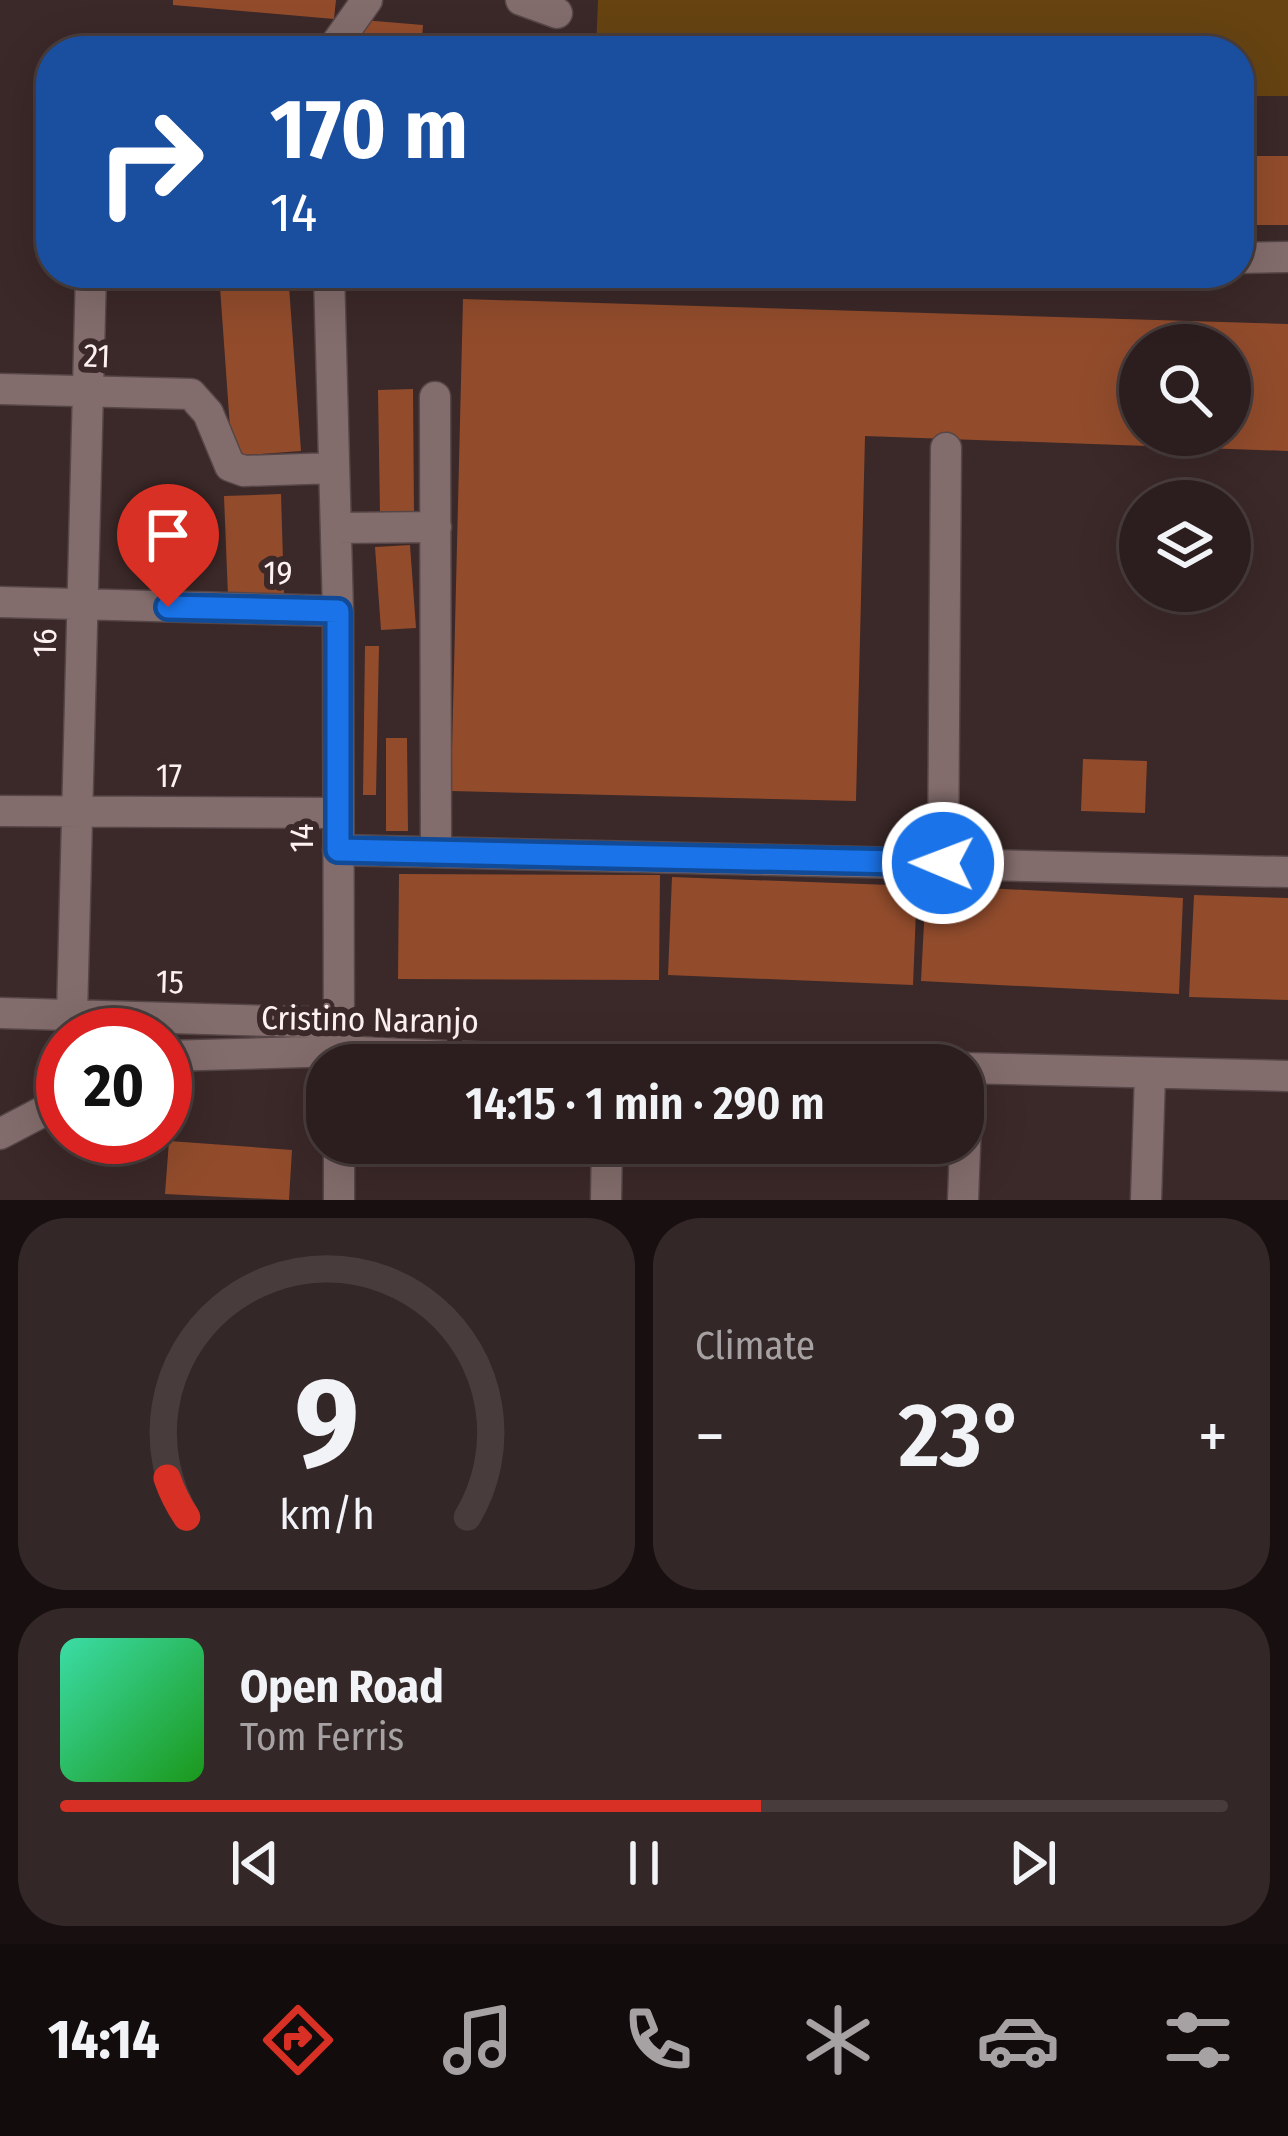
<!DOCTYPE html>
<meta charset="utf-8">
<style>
body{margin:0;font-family:"Fira Sans Condensed",sans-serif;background:#342727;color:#f1f3f6;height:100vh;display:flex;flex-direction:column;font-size:45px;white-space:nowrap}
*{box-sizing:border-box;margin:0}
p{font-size:39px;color:#a6a2a4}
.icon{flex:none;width:66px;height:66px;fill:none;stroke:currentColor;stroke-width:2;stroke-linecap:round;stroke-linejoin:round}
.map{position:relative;height:1200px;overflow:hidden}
.panel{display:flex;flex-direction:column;gap:18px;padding:18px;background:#181010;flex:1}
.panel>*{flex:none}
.guide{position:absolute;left:36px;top:36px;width:1218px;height:252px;border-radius:48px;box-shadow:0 12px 48px #0002,0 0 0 3px #483c3c;background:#1a4fa0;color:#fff;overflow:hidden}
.tools{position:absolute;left:1119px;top:324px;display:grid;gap:24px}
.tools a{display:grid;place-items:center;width:132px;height:132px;border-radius:50%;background:#2c1e1e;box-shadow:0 12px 48px #0002,0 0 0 3px #483c3c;font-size:60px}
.speed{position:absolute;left:36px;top:1008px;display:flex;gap:24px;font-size:60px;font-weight:700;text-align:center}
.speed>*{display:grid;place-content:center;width:156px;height:156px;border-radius:50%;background:#2c1e1e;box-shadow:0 12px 48px #0002,0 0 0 3px #483c3c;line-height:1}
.speed .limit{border:18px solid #d22;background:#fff;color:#111}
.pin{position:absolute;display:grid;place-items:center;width:102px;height:102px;color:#fff;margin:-123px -51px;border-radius:50% 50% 50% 0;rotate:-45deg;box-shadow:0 0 12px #0007}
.pin .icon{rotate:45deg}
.me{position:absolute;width:132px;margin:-66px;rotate:271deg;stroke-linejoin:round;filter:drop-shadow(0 0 9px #0008)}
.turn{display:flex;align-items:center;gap:42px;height:252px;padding:0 36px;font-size:54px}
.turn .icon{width:156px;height:156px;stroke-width:2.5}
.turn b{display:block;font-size:84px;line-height:102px}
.big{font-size:90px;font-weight:600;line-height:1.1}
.panel .widget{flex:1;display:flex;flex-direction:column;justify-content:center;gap:18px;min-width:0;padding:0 42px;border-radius:48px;background:#342727}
.panel .dial{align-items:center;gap:0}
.dial svg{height:312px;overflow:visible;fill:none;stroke:#483c3c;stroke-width:7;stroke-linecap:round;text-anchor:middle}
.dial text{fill:#f1f3f6;stroke:none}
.song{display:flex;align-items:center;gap:36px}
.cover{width:144px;height:144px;border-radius:18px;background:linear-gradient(135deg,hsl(160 70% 55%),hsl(120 70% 35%))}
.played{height:12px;border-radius:6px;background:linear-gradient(90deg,#d93025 60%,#483c3c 60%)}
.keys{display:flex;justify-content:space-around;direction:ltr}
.heat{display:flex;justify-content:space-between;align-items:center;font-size:66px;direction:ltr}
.panel .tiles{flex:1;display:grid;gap:18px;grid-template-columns:1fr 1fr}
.widget:last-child{grid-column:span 2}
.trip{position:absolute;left:306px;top:1044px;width:678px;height:120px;border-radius:48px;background:#2c1e1e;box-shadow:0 12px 48px #0002,0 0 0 3px #483c3c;font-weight:600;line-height:120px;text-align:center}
.dock{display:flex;height:192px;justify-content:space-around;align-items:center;background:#120c0c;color:#a6a2a4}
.dock .icon{width:84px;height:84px}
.dock .active{color:#d93025}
.dock b{font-size:54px;color:#f1f3f6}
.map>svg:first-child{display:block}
.green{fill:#664311}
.building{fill:#924c2c;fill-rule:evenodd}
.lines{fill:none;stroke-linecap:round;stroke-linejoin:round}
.minor-casing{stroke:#564647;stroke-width:33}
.minor{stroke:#836c6c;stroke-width:30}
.route-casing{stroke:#114b97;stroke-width:30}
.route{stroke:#1a73e8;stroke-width:21}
.labels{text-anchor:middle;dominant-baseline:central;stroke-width:12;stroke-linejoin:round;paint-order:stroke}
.street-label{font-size:33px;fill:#fef1f1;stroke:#3b2828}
</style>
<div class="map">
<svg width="1288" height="1200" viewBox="0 0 1288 1200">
<rect width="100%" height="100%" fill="#3b2828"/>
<!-- green -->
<path class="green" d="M598 0H1288V96H1239V51H596Z"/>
<!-- building -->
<path class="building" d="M173 0H336L334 19 173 5Z
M363 20 423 25 421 51H360Z
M1239 156H1288V225H1239Z
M219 273H288L301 451 232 456Z
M463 299 1288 324V451L865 436 856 801 451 791ZM1140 345H1230V435H1140Z
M413 389 414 512 380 513 378 390Z
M281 494 284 594 228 596 224 496Z
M410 545 416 628 381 630 375 547Z
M365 646H379L376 795H363Z
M386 738H407L408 831H386Z
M1083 759 1147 761 1145 813 1081 811Z
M399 874 660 875 659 980 398 979Z
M672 877 917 886 913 985 668 975Z
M926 885 1183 898 1179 994 921 981Z
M1194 895 1288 898V1000L1189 997Z
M169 1141 292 1150 289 1200 165 1194Z"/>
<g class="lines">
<defs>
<path id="minor" d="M521 0 557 13
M331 51 367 0
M1239 258 1288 257
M329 273 338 611 339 1065
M0 389 191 394 208 413 230 466 244 471 334 468
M435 397 436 852
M336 528 436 527
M0 602 338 611
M0 811 338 813
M338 850 1288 872
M943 864 946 448
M0 1013 339 1023
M72 1015 91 273
M165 1056 339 1051 646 1065
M963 1068 1288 1076
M0 1134 63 1101
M339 1143V1200
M606 1200 607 1143
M963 1200 968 1068
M1146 1200 1150 1074"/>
</defs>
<!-- minor casing -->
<use href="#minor" class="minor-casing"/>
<!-- minor -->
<use href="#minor" class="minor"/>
</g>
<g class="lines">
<defs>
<path id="route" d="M168 607 338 611V850L943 863"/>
</defs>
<!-- route casing -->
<use href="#route" class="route-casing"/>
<!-- route -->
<use href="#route" class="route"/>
</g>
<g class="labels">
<!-- street labels -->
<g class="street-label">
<text transform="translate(97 356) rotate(2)">21</text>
<text transform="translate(278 573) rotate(1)">19</text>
<text transform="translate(45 643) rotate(-89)">16</text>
<text x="169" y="776">17</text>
<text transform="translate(302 838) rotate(-90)">14</text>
<text transform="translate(170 982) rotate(2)">15</text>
<text transform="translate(370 1020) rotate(1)">Cristino Naranjo</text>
</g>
</g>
</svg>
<div class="tools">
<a><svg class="icon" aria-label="search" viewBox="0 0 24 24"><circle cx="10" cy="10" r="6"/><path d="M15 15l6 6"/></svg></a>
<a><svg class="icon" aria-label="layers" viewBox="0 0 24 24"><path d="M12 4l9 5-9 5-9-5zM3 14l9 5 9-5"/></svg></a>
</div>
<div class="speed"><div class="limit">20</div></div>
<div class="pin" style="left:168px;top:607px;background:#d93025"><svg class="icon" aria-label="arrive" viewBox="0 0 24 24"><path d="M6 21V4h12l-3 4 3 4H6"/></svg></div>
<svg class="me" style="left:943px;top:863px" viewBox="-20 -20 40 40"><circle r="17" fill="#1a73e8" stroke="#fff" stroke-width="3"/><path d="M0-11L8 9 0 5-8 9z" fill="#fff"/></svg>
<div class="trip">14:15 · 1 min · 290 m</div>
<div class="guide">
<div class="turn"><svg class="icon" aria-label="right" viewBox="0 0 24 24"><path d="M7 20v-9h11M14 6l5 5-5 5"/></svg><div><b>170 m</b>14</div></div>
</div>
</div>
<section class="panel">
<div class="tiles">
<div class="widget dial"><svg viewBox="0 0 100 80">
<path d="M14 69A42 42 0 1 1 86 69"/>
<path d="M14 69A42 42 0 0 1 9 59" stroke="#d93025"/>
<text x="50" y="56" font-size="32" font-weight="700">9</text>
<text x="50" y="72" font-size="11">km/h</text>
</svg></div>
<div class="widget"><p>Climate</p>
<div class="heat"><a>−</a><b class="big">23°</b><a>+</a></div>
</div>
<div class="widget">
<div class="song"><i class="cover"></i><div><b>Open Road</b><p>Tom Ferris</p></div></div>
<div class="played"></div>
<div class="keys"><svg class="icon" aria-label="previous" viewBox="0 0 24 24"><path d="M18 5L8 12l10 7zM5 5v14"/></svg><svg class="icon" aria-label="pause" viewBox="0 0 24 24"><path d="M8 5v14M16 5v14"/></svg><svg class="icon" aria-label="next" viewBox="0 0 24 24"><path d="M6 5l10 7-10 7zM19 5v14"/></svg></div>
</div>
</div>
</section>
<nav class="dock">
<b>14:14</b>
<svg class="icon active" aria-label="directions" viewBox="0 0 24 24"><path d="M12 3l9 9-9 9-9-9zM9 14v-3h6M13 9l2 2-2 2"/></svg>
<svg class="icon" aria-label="music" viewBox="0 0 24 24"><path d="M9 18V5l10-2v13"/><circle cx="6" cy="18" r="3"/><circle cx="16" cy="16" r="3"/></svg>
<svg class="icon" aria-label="phone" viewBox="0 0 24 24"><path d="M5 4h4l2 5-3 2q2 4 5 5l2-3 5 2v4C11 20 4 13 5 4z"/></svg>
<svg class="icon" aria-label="climate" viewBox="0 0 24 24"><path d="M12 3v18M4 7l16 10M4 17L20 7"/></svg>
<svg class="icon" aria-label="car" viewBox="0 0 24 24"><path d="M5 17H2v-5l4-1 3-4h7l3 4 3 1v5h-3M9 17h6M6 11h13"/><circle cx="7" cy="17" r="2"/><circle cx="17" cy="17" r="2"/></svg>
<svg class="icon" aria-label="filters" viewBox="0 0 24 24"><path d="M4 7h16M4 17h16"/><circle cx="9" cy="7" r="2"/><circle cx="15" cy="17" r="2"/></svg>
</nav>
